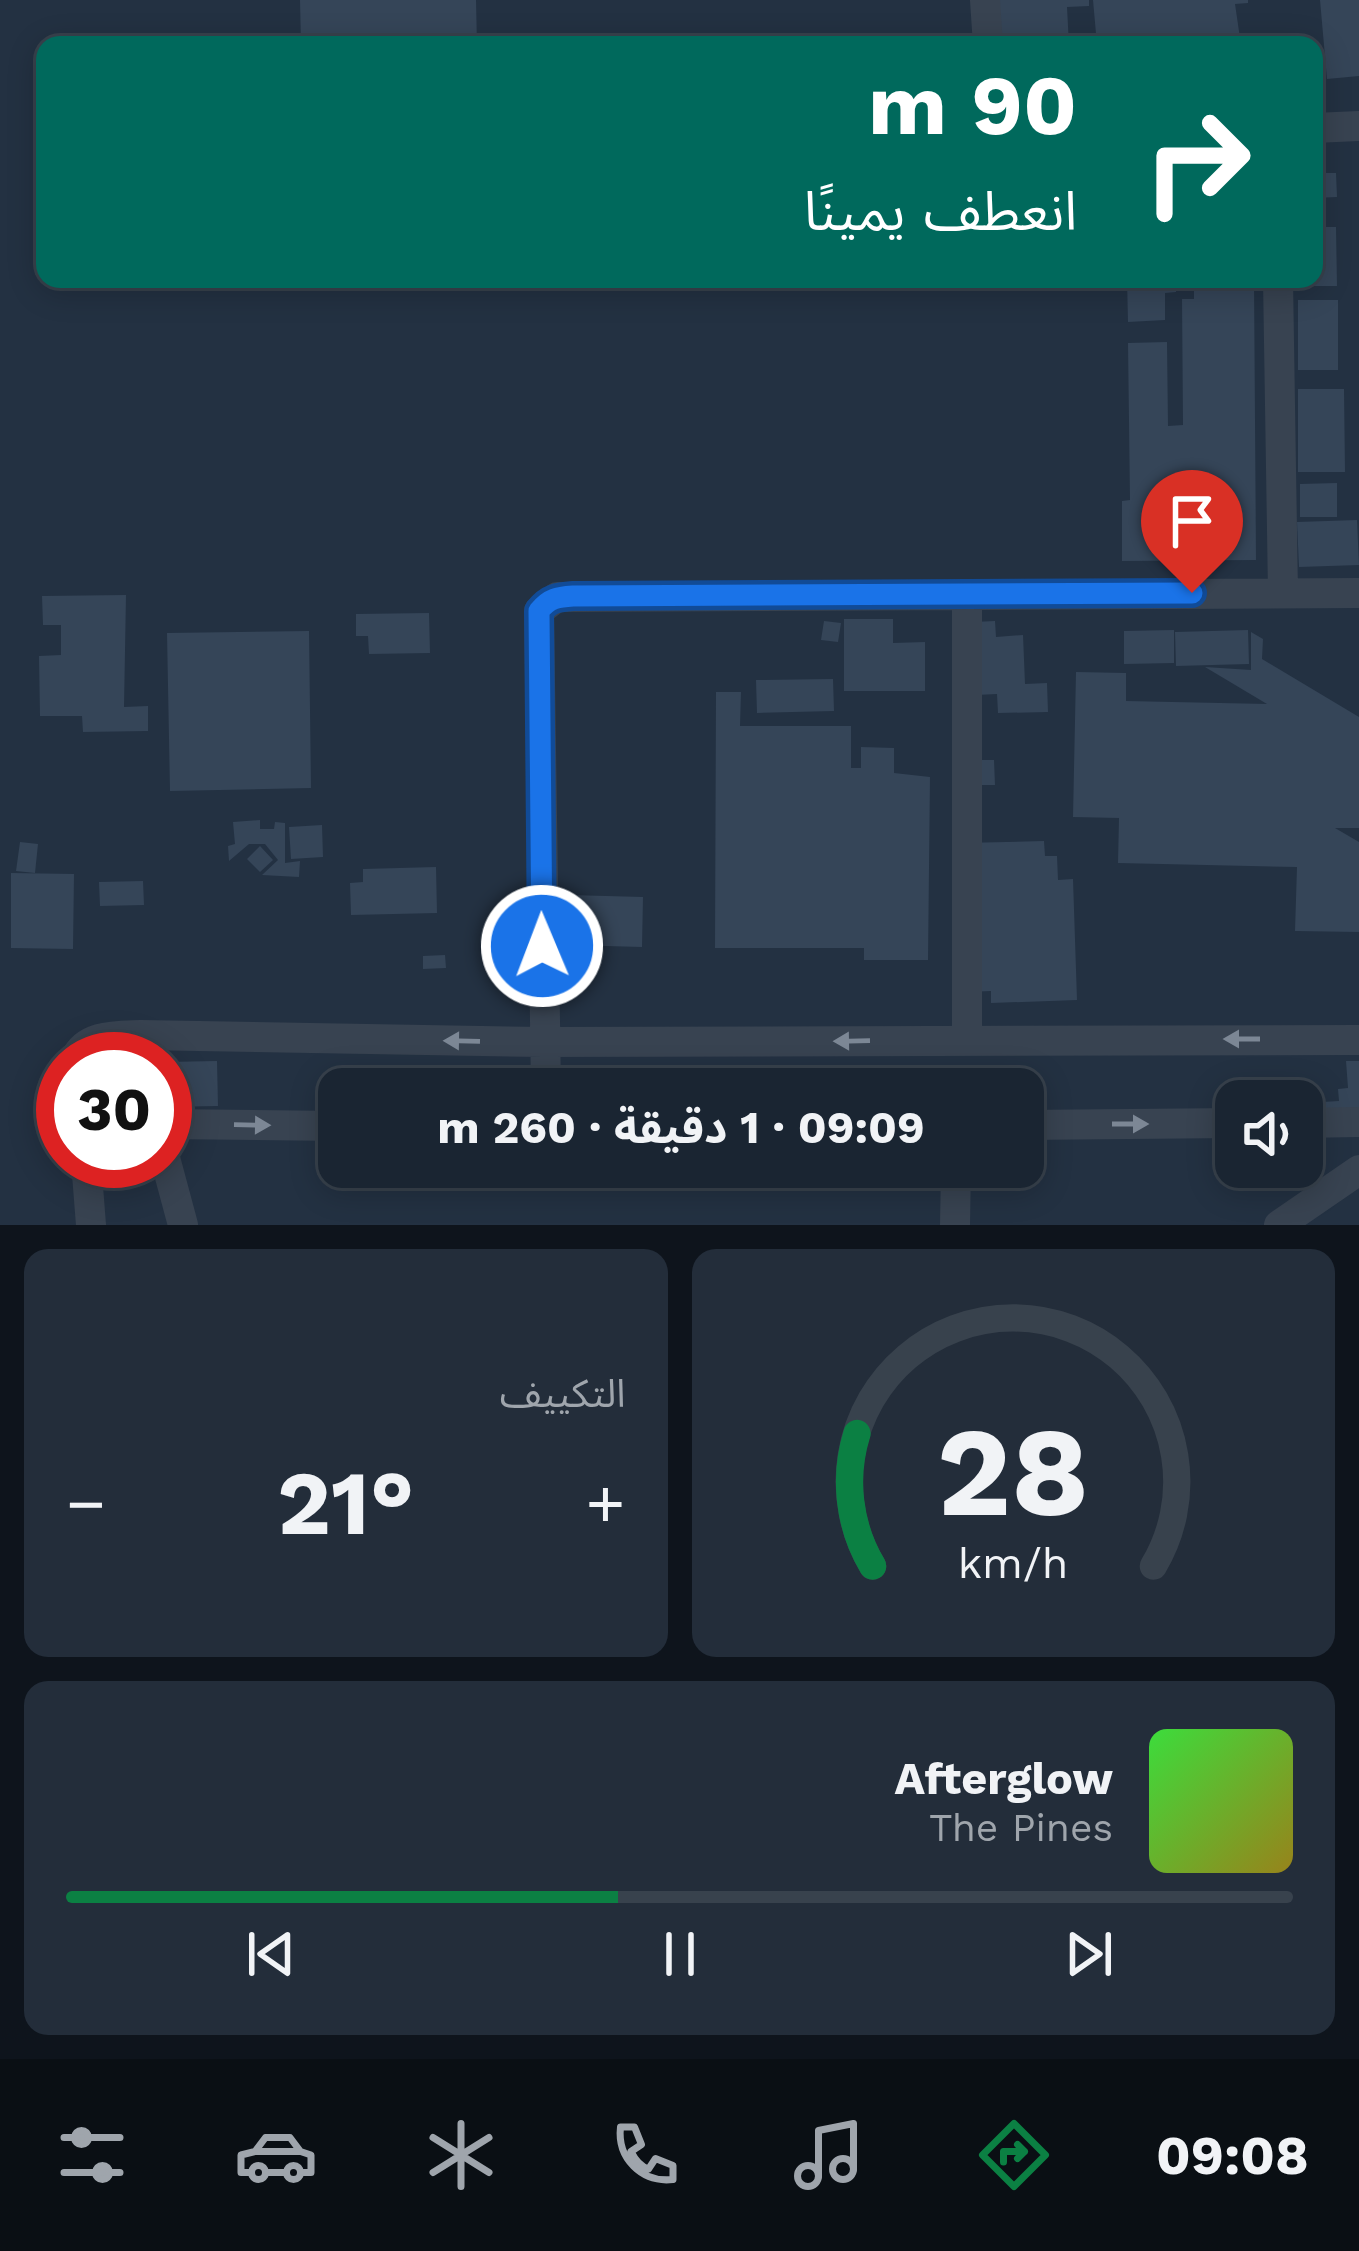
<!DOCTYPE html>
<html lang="ar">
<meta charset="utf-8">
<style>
body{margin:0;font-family:"Work Sans","Noto Sans Arabic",sans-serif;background:#232d3a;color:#f1f3f6;direction:rtl;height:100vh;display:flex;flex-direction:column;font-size:45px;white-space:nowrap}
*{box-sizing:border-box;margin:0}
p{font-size:39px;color:#9fa5ac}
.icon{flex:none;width:66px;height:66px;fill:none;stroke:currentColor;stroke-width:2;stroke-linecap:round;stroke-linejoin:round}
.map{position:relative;height:1225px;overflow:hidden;direction:ltr}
.drawer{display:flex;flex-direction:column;gap:24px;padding:24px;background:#0e141c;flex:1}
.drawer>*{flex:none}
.guide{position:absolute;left:36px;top:36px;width:1287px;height:252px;border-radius:24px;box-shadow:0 6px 30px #0003,0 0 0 3px #38424d;direction:rtl;background:#00695c;color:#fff;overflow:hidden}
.buttons{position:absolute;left:1215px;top:1080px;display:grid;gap:24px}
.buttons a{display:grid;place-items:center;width:108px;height:108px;border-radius:24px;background:#1a2532;box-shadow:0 6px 30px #0003,0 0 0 3px #38424d;font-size:60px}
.speed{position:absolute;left:36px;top:1032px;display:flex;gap:24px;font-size:60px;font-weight:700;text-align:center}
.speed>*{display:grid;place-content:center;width:156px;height:156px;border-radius:50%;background:#1a2532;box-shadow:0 6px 30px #0003,0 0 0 3px #38424d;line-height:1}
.speed .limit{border:18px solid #d22;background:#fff;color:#111}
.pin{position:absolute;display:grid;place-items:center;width:102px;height:102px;color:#fff;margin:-123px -51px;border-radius:50% 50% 50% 0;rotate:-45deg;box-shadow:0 0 12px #0007}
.pin .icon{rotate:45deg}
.me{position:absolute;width:132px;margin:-66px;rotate:359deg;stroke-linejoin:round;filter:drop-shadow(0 0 9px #0008)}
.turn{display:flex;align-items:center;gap:42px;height:252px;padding:0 48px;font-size:54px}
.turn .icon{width:156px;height:156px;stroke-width:2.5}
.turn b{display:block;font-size:84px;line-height:102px}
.big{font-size:90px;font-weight:700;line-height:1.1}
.drawer .card{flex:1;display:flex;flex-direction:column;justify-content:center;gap:18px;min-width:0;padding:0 42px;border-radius:24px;background:#232d3a}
.drawer .dial{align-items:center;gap:0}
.dial svg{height:312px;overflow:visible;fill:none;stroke:#38424d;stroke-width:7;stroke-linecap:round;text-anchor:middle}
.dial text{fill:#f1f3f6;stroke:none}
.song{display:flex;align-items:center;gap:36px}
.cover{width:144px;height:144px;border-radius:18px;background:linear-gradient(135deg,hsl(120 70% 55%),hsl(50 70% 35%))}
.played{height:12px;border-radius:6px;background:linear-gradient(90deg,#0b8043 45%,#38424d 45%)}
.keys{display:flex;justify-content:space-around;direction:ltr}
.heat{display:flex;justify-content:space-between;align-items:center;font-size:66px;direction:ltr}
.drawer .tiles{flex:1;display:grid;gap:24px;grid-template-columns:1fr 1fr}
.card:last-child{grid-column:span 2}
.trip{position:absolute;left:318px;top:1068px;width:726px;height:120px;border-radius:24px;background:#1a2532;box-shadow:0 6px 30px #0003,0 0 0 3px #38424d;font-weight:700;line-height:120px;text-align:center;direction:rtl}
.dock{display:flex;height:192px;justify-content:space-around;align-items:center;background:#0a0f14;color:#9fa5ac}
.dock .icon{width:84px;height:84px}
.dock .on{color:#0b8043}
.dock b{font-size:54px;color:#f1f3f6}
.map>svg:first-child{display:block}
.building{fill:#354558}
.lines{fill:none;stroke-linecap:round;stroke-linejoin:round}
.minor{stroke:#384351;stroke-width:30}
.oneway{fill:#7c8795}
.route-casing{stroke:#114b97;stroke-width:30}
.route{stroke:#1a73e8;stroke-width:21}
</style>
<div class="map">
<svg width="1359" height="1225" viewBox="0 0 1359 1225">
<rect width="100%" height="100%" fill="#233142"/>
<!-- building -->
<path class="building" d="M300 0H476L477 45H301Z
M998 0H1089V6L1067 7 1069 45H1000Z
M1093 0H1248V3L1235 4 1241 45H1097Z
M1320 0H1359V76L1327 79Z
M1314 173H1336L1337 197 1314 198Z
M1314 227H1336L1337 286H1310V279H1314Z
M1127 279H1176V292L1165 293V320L1128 322Z
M1194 279H1254L1256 560 1122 561V501L1130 500 1128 343 1167 342 1168 426 1183 425 1182 299H1194Z
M1298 300H1338V370H1298Z
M1298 389H1344L1345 472H1298Z
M1337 483V517H1300V484Z
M1357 520 1359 565 1299 567 1297 522Z
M126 595 124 707 148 706V731L83 732 82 716H40L39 656 61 655V625H43L42 596Z
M429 613 430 653 369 654 368 636H356V614Z
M844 619H893V643L925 642V691H844Z
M824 621 841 623 838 642 821 640Z
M995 621 996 637 1023 635 1025 684 1047 683 1048 712 998 713 997 694 976 695 974 622Z
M1174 630V663L1124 664V631Z
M1248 630 1249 664 1176 666 1175 632Z
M309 631 311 788 170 791 167 633Z
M1251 632 1263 639 1262 659 1359 717V828H1335L1359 842V932L1295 931 1297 867 1118 863 1119 818 1073 817 1076 672 1126 673V701L1267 704 1205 667 1251 670Z
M833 679 834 711 757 713 756 680Z
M716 692H741L740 726H851V768H861V747L894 748V773L930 777 928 960H864V948H715Z
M971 760H994L995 785H971Z
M260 820V829H274L275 822 285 823V863L300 861 299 877 262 875 278 860 265 844H249L229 861 228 846 235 844 233 822Z
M322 825 323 857 291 859 289 827Z
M1044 841 1045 856H1057L1058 880 1073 879 1077 1000 991 1003V991L967 992 961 843Z
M20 842 38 844 35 873 16 871Z
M260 846 273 860 260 872 247 859Z
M436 867 437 913 351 915 350 883 363 882V869Z
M11 873 74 874 73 949 11 948Z
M143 881 144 905 100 906 99 882Z
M533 894 643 897 642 947 532 944Z
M445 955 446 968 423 969V956Z
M217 1061 218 1106 165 1107V1062Z
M1346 1061H1359V1133L1323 1135 1322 1102 1339 1101 1338 1089 1348 1088Z"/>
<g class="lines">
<!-- minor -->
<path class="minor" d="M985 0 988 45
M1314 128 1359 126
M1278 279 1283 593
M967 595V1039
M75 1059C86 1034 116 1036 141 1035L543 1042 1359 1040
M546 1089 539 611 557 597 1359 593
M1302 1123 1359 1122
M165 1124 339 1126
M1023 1125 1236 1123
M165 1158 183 1225
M86 1161 91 1225
M955 1225 956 1167
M1279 1225 1359 1170"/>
</g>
<!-- one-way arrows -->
<defs><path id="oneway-solid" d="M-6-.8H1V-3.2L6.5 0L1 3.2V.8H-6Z" transform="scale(3)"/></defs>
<g class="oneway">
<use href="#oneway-solid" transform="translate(1242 1039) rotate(-180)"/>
<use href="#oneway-solid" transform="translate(462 1041) rotate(-179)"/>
<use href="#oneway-solid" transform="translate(852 1041) rotate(179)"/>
<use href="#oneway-solid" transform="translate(1130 1124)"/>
<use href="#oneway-solid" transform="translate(252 1125) rotate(1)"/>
</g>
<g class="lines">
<defs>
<path id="route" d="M542 946 539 611C549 598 558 597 573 596L1192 593"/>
</defs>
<!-- route casing -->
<use href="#route" class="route-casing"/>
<!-- route -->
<use href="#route" class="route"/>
</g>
</svg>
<div class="buttons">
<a><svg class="icon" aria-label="sound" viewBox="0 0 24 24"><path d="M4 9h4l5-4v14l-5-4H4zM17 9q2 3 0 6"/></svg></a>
</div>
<div class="speed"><div class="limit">30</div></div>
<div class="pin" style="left:1192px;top:593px;background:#d93025"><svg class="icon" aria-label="arrive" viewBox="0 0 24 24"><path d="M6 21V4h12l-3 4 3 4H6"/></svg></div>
<svg class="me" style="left:542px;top:946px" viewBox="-20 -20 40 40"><circle r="17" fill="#1a73e8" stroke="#fff" stroke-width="3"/><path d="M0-11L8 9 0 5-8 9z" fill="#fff"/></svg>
<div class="trip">09:09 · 1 دقيقة · 260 m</div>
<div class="guide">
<div class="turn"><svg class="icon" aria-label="right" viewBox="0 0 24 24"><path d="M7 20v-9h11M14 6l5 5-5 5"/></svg><div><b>90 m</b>انعطف يمينًا</div></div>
</div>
</div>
<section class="drawer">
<div class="tiles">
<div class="card dial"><svg viewBox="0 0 100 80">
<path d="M14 69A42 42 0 1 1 86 69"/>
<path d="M14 69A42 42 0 0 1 10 35" stroke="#0b8043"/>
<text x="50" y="56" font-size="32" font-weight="700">28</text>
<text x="50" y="72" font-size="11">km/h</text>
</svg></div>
<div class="card"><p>التكييف</p>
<div class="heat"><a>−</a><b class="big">21°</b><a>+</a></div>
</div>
<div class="card">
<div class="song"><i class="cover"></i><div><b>Afterglow</b><p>The Pines</p></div></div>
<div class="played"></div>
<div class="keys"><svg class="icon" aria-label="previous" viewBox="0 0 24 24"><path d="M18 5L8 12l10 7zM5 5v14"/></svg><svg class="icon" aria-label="pause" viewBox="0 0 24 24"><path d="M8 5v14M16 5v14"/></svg><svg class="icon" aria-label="next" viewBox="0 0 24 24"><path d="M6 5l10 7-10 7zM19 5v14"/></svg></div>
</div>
</div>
</section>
<nav class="dock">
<b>09:08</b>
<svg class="icon on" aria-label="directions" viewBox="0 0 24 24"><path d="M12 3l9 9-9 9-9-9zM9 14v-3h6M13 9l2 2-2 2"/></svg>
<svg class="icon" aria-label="music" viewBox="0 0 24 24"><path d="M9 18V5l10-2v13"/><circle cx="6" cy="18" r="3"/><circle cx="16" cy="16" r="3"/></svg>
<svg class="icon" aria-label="phone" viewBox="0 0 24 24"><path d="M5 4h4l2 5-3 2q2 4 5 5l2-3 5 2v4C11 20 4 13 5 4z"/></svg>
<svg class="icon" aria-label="climate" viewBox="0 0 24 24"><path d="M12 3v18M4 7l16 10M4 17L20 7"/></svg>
<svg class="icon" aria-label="car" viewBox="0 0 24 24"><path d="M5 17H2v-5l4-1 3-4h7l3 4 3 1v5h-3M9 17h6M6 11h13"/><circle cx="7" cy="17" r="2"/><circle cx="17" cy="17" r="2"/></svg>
<svg class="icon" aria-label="filters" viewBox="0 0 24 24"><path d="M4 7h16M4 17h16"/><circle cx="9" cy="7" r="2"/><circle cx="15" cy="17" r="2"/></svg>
</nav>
